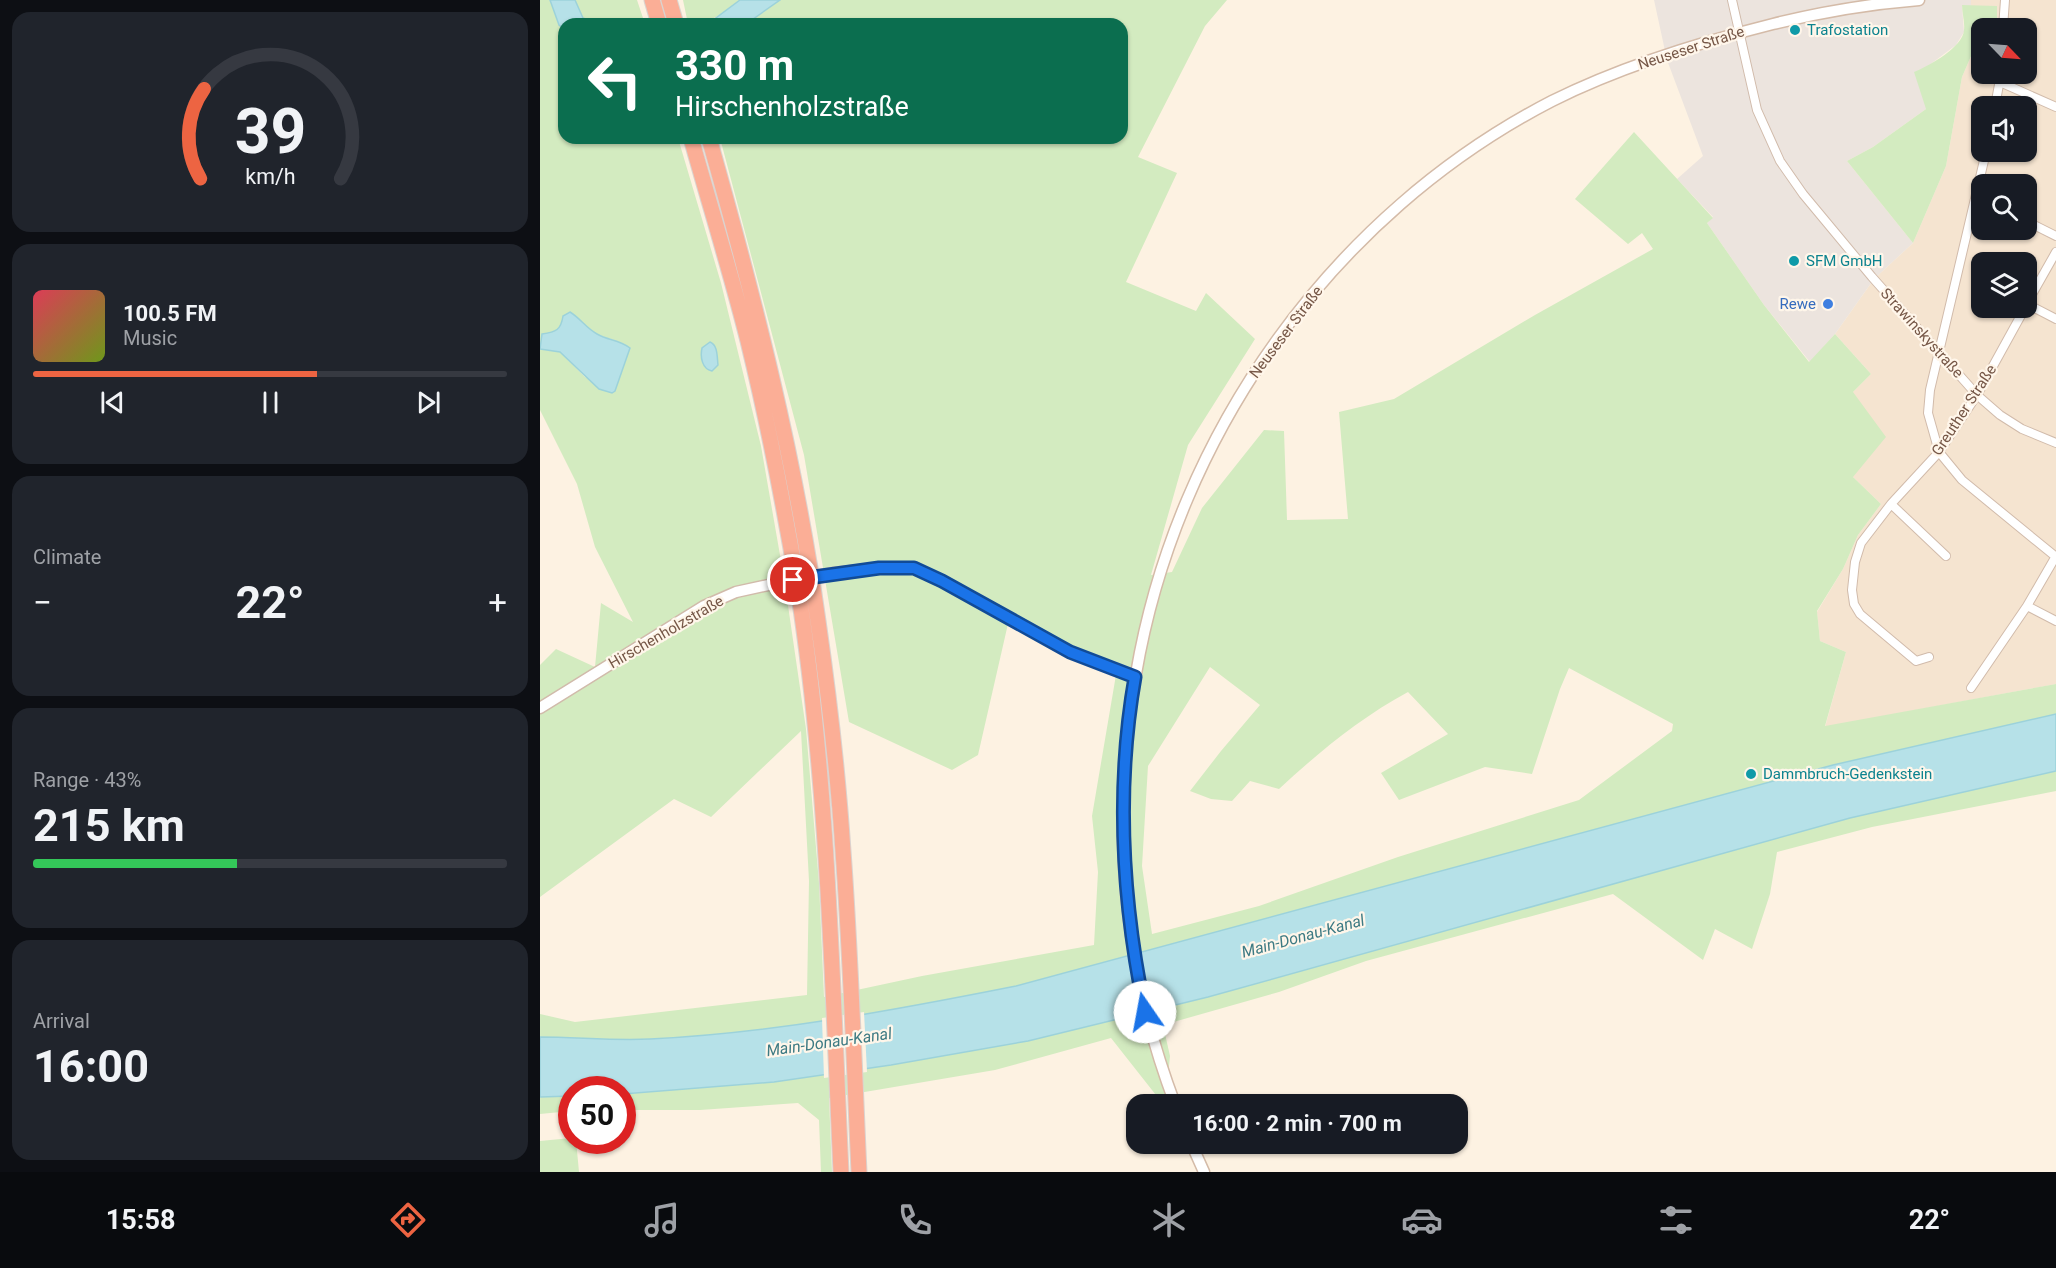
<!DOCTYPE html>
<meta charset="utf-8">
<style>
body{margin:0;font-family:Roboto,sans-serif;background:#20242c;color:#f1f3f6;height:100vh;display:flex;flex-direction:column;font-size:22px;white-space:nowrap}
*{box-sizing:border-box;margin:0}
p{font-size:20px;color:#9ea1a6}
.icon{flex:none;width:33px;height:33px;fill:none;stroke:currentColor;stroke-width:2;stroke-linecap:round;stroke-linejoin:round}
.map{position:relative;flex:1;overflow:hidden}
.panel{display:flex;flex-direction:column;gap:12px;padding:12px;background:#0d0f14;width:540px}
.panel>*{flex:none}
.banner{position:absolute;left:18px;top:18px;width:570px;height:126px;border-radius:18px;box-shadow:0 2px 4px #0004;background:#0b6e4f;color:#fff;overflow:hidden}
.needle{width:39px;rotate:115deg}
.tools{position:absolute;left:1431px;top:18px;display:grid;gap:12px}
.tools a{display:grid;place-items:center;width:66px;height:66px;border-radius:12px;background:#171b24;box-shadow:0 2px 4px #0004;font-size:30px}
.speed{position:absolute;left:18px;top:1076px;display:flex;gap:12px;font-size:30px;font-weight:700;text-align:center}
.speed>*{display:grid;place-content:center;width:78px;height:78px;border-radius:50%;background:#171b24;box-shadow:0 2px 4px #0004;line-height:1}
.speed .limit{border:9px solid #d22;background:#fff;color:#111}
.pin{position:absolute;display:grid;place-items:center;width:51px;height:51px;color:#fff;margin:-26px;border:3px solid #fff;border-radius:50%;box-shadow:0 2px 6px #0007}
.me{position:absolute;width:66px;margin:-33px;rotate:348deg;stroke-linejoin:round;filter:drop-shadow(0 0 4px #0008)}
.turn{display:flex;align-items:center;gap:21px;height:126px;padding:0 18px;font-size:27px}
.turn .icon{width:78px;height:78px;stroke-width:2.5}
.turn b{display:block;font-size:42px;line-height:51px}
.big{font-size:45px;font-weight:700;line-height:1.1}
.panel .card{flex:1;display:flex;flex-direction:column;justify-content:center;gap:9px;min-width:0;padding:0 21px;border-radius:18px;background:#20242c}
.panel .dial{align-items:center;gap:0}
.dial svg{height:156px;overflow:visible;fill:none;stroke:#363941;stroke-width:7;stroke-linecap:round;text-anchor:middle}
.dial text{fill:#f1f3f6;stroke:none}
.song{display:flex;align-items:center;gap:18px}
.cover{width:72px;height:72px;border-radius:9px;background:linear-gradient(135deg,hsl(350 70% 55%),hsl(80 70% 35%))}
.played{height:6px;border-radius:3px;background:linear-gradient(90deg,#ed6442 60%,#363941 60%)}
.keys{display:flex;justify-content:space-around;direction:ltr}
.heat{display:flex;justify-content:space-between;align-items:center;font-size:33px;direction:ltr}
.charge{height:9px;border-radius:4px;background:linear-gradient(90deg,#34c759 43%,#363941 0)}
.trip{position:absolute;left:586px;top:1094px;width:342px;height:60px;border-radius:18px;background:#171b24;box-shadow:0 2px 4px #0004;font-weight:700;line-height:60px;text-align:center}
.tab-bar{display:flex;height:96px;justify-content:space-around;align-items:center;background:#090b0e;color:#9ea1a6}
.tab-bar .icon{width:42px;height:42px}
.tab-bar .on{color:#ed6442}
.tab-bar b{font-size:27px;color:#f1f3f6}
main{display:flex;flex:1;min-height:0}
.map>svg:first-child{display:block}
.residential{fill:#f5e4d0;fill-rule:evenodd}
.industrial{fill:#ece4de}
.green{fill:#d3ebc0;fill-rule:evenodd}
.water{fill:#b6e1e8;stroke:#9cd2da;stroke-width:1.5}
.pier{fill:#fdf2e2}
.lines{fill:none;stroke-linecap:round;stroke-linejoin:round}
.minor-casing{stroke:#d1bbab;stroke-width:10}
.tertiary-casing{stroke:#d1bbab;stroke-width:13}
.secondary-casing{stroke:#d4bba8;stroke-width:13}
.motorway-casing{stroke:#dbd3cf;stroke-width:17}
.minor{stroke:#fff;stroke-width:8}
.tertiary{stroke:#fff;stroke-width:10}
.secondary{stroke:#fff;stroke-width:10}
.motorway{stroke:#fbae96;stroke-width:15}
.tertiary-bridge-casing{stroke:#d1bbab;stroke-width:13;stroke-linecap:butt}
.tertiary-bridge{stroke:#fff;stroke-width:10}
.route-casing{stroke:#114b97;stroke-width:15}
.route{stroke:#1a73e8;stroke-width:10}
.culture-dot{fill:#0f9aa8;stroke:#fff6ea;stroke-width:2}
.shop-dot{fill:#3f7fe0;stroke:#fff6ea;stroke-width:2}
.labels{text-anchor:middle;dominant-baseline:central;stroke-width:4.5;stroke-linejoin:round;paint-order:stroke}
.culture-label{font-size:15px;fill:#0d838f;stroke:#fff6ea;text-anchor:start}
.street-label{font-size:15px;fill:#765747;stroke:#fff6ea}
.shop-label{font-size:15px;fill:#366cbe;stroke:#fff6ea;text-anchor:end}
.water-label{font-size:16px;font-style:italic;fill:#3d7a83;stroke:#fff6ea}
</style>
<main>
<section class="panel">
<div class="card dial"><svg viewBox="0 0 100 80">
<path d="M14 69A42 42 0 1 1 86 69"/>
<path d="M14 69A42 42 0 0 1 16 23" stroke="#ed6442"/>
<text x="50" y="56" font-size="32" font-weight="700">39</text>
<text x="50" y="72" font-size="11">km/h</text>
</svg></div>
<div class="card">
<div class="song"><i class="cover"></i><div><b>100.5 FM</b><p>Music</p></div></div>
<div class="played"></div>
<div class="keys"><svg class="icon" aria-label="previous" viewBox="0 0 24 24"><path d="M18 5L8 12l10 7zM5 5v14"/></svg><svg class="icon" aria-label="pause" viewBox="0 0 24 24"><path d="M8 5v14M16 5v14"/></svg><svg class="icon" aria-label="next" viewBox="0 0 24 24"><path d="M6 5l10 7-10 7zM19 5v14"/></svg></div>
</div>
<div class="card"><p>Climate</p>
<div class="heat"><a>−</a><b class="big">22°</b><a>+</a></div>
</div>
<div class="card"><p>Range · 43%</p><b class="big">215 km</b><div class="charge"></div></div>
<div class="card"><p>Arrival</p><b class="big">16:00</b></div>
</section>
<div class="map">
<svg width="1516" height="1172" viewBox="0 0 1516 1172">
<rect width="100%" height="100%" fill="#fdf2e2"/>
<!-- residential -->
<path class="residential" d="M1431 0H1516V684L1285 727 1306 652 1280 641 1277 612 1303 569 1318 535 1341 504 1313 477V392L1331 374 1295 334 1334 279 1373 243 1406 166 1422 77 1441 33 1442 74H1486V28H1445V25L1457 6H1431ZM1442 106H1486V152H1442ZM1442 184H1486V230H1442ZM1442 262H1486V308H1442Z"/>
<!-- industrial -->
<path class="industrial" d="M1114 0H1431V6H1422L1424 32 1416 45 1388 66 1386 109 1333 147 1307 161 1373 243 1334 279 1295 334 1270 362 1224 305 1167 223 1173 217 1137 179 1163 156 1127 60Z"/>
<!-- green -->
<path class="green" d="M0 0H10L19 25 24 29V138H138L181 283 221 446 244 578 266 729 279 883 284 997 382 976 554 945 558 872 552 816 577 669 531 650 470 615 438 755 412 770 309 722 264 455 180 138H582V24H206L240 0H687L665 26 598 157 637 173 586 282 656 311 666 293 715 339 648 445 611 575 632 572 662 508 724 430 744 431 747 520 808 519 799 412 854 399 995 315 1113 249 1102 233 1088 244 1035 199 1094 132 1173 218 1167 223 1224 305 1269 362 1295 334 1331 374 1313 392 1346 437 1313 477 1341 504 1318 535 1303 569 1277 611 1280 641 1306 652 1285 726 1516 684V714L1293 765 476 986C355 1010 233 1033 110 1039 74 1041 36 1037 0 1037V1014L35 1022 267 995 269 881 261 731 171 817 134 799 0 897V665L16 649 55 667 61 603 93 622 55 547 37 484 0 410V349L20 352 45 377 72 393 75 391 90 348C80 341 73 340 62 336 51 333 42 324 34 315L23 316 21 326 0 348ZM670 667 720 705 681 751 650 791 671 799 692 801 710 781 739 789C779 752 820 718 868 692L908 734 841 773 859 800 945 767 992 774 1020 689 1029 668 1133 724 1132 731 1039 800 858 857 719 906 612 934 602 866 608 766Z
M35 0H97L105 24H57L43 18Z
M143 0H200C183 13 170 24 148 24Z
M1422 5 1457 6V22L1445 25V28H1442L1441 33 1422 77 1406 166 1373 243 1307 161 1333 147 1386 109 1374 72C1389 66 1423 47 1424 30 1425 22 1422 13 1422 5Z
M1516 771V791L1332 827 1237 852 1230 894 1212 949 1175 929 1163 960 1073 894 826 961 739 992 623 1025 630 1056 625 1104H623L571 1038 455 1070 289 1098 292 1172H281L279 1120 258 1103 160 1110H83L82 1094 234 1082 351 1065 488 1041 668 997 1310 818Z
M31 1096V1111L0 1114V1097Z
M31 1138 32 1140H36L39 1172H0V1141Z"/>
<!-- water -->
<path class="water" d="M10 0H35L43 18 57 24H24V29L19 25Z
M200 0H240L206 24H158L173 20Z
M30 312C40 318 46 328 57 334 69 341 78 339 90 348L75 391 72 393 59 389 20 352 0 349 2 334C16 332 21 330 23 316Z
M170 342C178 345 177 357 178 365L172 371C162 369 160 357 162 348Z
M1516 714V771L1310 818 668 997 488 1041 351 1065 234 1082 83 1094 82 1089H32L31 1096 0 1097V1037C36 1037 74 1041 110 1039 233 1033 355 1010 476 986L1293 765Z"/>
<!-- pier -->
<path class="pier" d="M324 1012 327 1072 284 1078 282 1018Z"/>
<g class="lines">
<defs>
<path id="minor" d="M1192 0 1217 110 1240 161 1263 194 1332 277 1437 395 1460 415 1482 429 1516 443
M1463 28 1465 0
M1460 82 1516 107
M1455 106 1461 74
M1446 152 1390 390 1388 413 1399 452 1422 480 1516 557
M1486 221 1516 236
M1487 304 1516 319
M1486 305 1516 252
M1351 504 1406 556
M1487 606 1516 621
M1389 657 1376 661 1320 614 1314 604 1312 590 1315 562 1321 543 1351 504 1399 452 1437 395 1485 308
M1431 688 1487 606 1516 556"/>
<path id="tertiary" d="M294 573 339 568H374L402 581 530 652 595 677
M0 708 164 606 196 592 233 584"/>
<path id="secondary" d="M635 1104C582 964 570 821 596 674 637 433 793 214 1012 101 1082 66 1157 43 1233 24 1281 12 1329 4 1379 0
M651 1143 664 1172"/>
<path id="motorway" d="M112 0 119 24
M129 0 136 24
M151 138C170 206 191 273 208 341 228 423 244 506 258 589 288 782 292 977 301 1172
M169 138C214 297 255 457 278 621 289 697 298 774 303 851 311 958 314 1065 319 1172"/>
</defs>
<!-- minor casing -->
<use href="#minor" class="minor-casing"/>
<!-- tertiary casing -->
<use href="#tertiary" class="tertiary-casing"/>
<!-- secondary casing -->
<use href="#secondary" class="secondary-casing"/>
<!-- motorway casing -->
<use href="#motorway" class="motorway-casing"/>
<!-- minor -->
<use href="#minor" class="minor"/>
<!-- tertiary -->
<use href="#tertiary" class="tertiary"/>
<!-- secondary -->
<use href="#secondary" class="secondary"/>
<!-- motorway -->
<use href="#motorway" class="motorway"/>
<defs>
<path id="tertiary-bridge" d="M233 584 294 573"/>
</defs>
<!-- tertiary-bridge casing -->
<use href="#tertiary-bridge" class="tertiary-bridge-casing"/>
<!-- tertiary-bridge -->
<use href="#tertiary-bridge" class="tertiary-bridge"/>
</g>
<g class="lines">
<defs>
<path id="route" d="M253 580 339 568H374L402 581 530 652 595 677C575 790 582 901 605 1012"/>
</defs>
<!-- route casing -->
<use href="#route" class="route-casing"/>
<!-- route -->
<use href="#route" class="route"/>
</g>
<!-- markers -->
<g class="culture-dot">
<circle cx="1255" cy="30" r="6"/>
<circle cx="1254" cy="261" r="6"/>
<circle cx="1211" cy="774" r="6"/>
</g>
<circle class="shop-dot" cx="1288" cy="304" r="6"/>
<g class="labels">
<!-- culture labels -->
<g class="culture-label">
<text x="1267" y="30">Trafostation</text>
<text x="1266" y="261">SFM GmbH</text>
<text x="1223" y="774">Dammbruch-Gedenkstein</text>
</g>
<!-- street labels -->
<g class="street-label">
<text transform="translate(1151 48) rotate(-18)">Neuseser Straße</text>
<text transform="translate(746 332) rotate(-53)">Neuseser Straße</text>
<text transform="translate(1382 333) rotate(48)">Strawinskystraße</text>
<text transform="translate(1424 410) rotate(-57)">Greuther Straße</text>
<text transform="translate(126 632) rotate(-30)">Hirschenholzstraße</text>
</g>
<!-- shop labels -->
<g class="shop-label">
<text x="1276" y="304">Rewe</text>
</g>
<!-- water labels -->
<g class="water-label">
<text transform="translate(763 936) rotate(-15)">Main-Donau-Kanal</text>
<text transform="translate(289 1042) rotate(-8)">Main-Donau-Kanal</text>
</g>
</g>
</svg>
<div class="tools">
<a><svg class="needle" viewBox="-14 -14 28 28"><path d="M0-13l5 13h-10z" fill="#e53935"/><path d="M0 13l5-13h-10z" fill="#9ea1a6"/></svg></a>
<a><svg class="icon" aria-label="sound" viewBox="0 0 24 24"><path d="M4 9h4l5-4v14l-5-4H4zM17 9q2 3 0 6"/></svg></a>
<a><svg class="icon" aria-label="search" viewBox="0 0 24 24"><circle cx="10" cy="10" r="6"/><path d="M15 15l6 6"/></svg></a>
<a><svg class="icon" aria-label="layers" viewBox="0 0 24 24"><path d="M12 4l9 5-9 5-9-5zM3 14l9 5 9-5"/></svg></a>
</div>
<div class="speed"><div class="limit">50</div></div>
<div class="pin" style="left:253px;top:580px;background:#d93025"><svg class="icon" aria-label="arrive" viewBox="0 0 24 24"><path d="M6 21V4h12l-3 4 3 4H6"/></svg></div>
<svg class="me" style="left:605px;top:1012px" viewBox="-20 -20 40 40"><circle r="19" fill="#fff"/><path d="M0-13L10 11 0 6-10 11z" fill="#1a73e8"/></svg>
<div class="trip">16:00 · 2 min · 700 m</div>
<div class="banner">
<div class="turn"><svg class="icon" aria-label="left" viewBox="0 0 24 24"><path d="M17 20v-9H6M10 6l-5 5 5 5"/></svg><div><b>330 m</b>Hirschenholzstraße</div></div>
</div>
</div>
</main>
<nav class="tab-bar">
<b>15:58</b>
<svg class="icon on" aria-label="directions" viewBox="0 0 24 24"><path d="M12 3l9 9-9 9-9-9zM9 14v-3h6M13 9l2 2-2 2"/></svg>
<svg class="icon" aria-label="music" viewBox="0 0 24 24"><path d="M9 18V5l10-2v13"/><circle cx="6" cy="18" r="3"/><circle cx="16" cy="16" r="3"/></svg>
<svg class="icon" aria-label="phone" viewBox="0 0 24 24"><path d="M5 4h4l2 5-3 2q2 4 5 5l2-3 5 2v4C11 20 4 13 5 4z"/></svg>
<svg class="icon" aria-label="climate" viewBox="0 0 24 24"><path d="M12 3v18M4 7l16 10M4 17L20 7"/></svg>
<svg class="icon" aria-label="car" viewBox="0 0 24 24"><path d="M5 17H2v-5l4-1 3-4h7l3 4 3 1v5h-3M9 17h6M6 11h13"/><circle cx="7" cy="17" r="2"/><circle cx="17" cy="17" r="2"/></svg>
<svg class="icon" aria-label="filters" viewBox="0 0 24 24"><path d="M4 7h16M4 17h16"/><circle cx="9" cy="7" r="2"/><circle cx="15" cy="17" r="2"/></svg>
<b>22°</b>
</nav>
